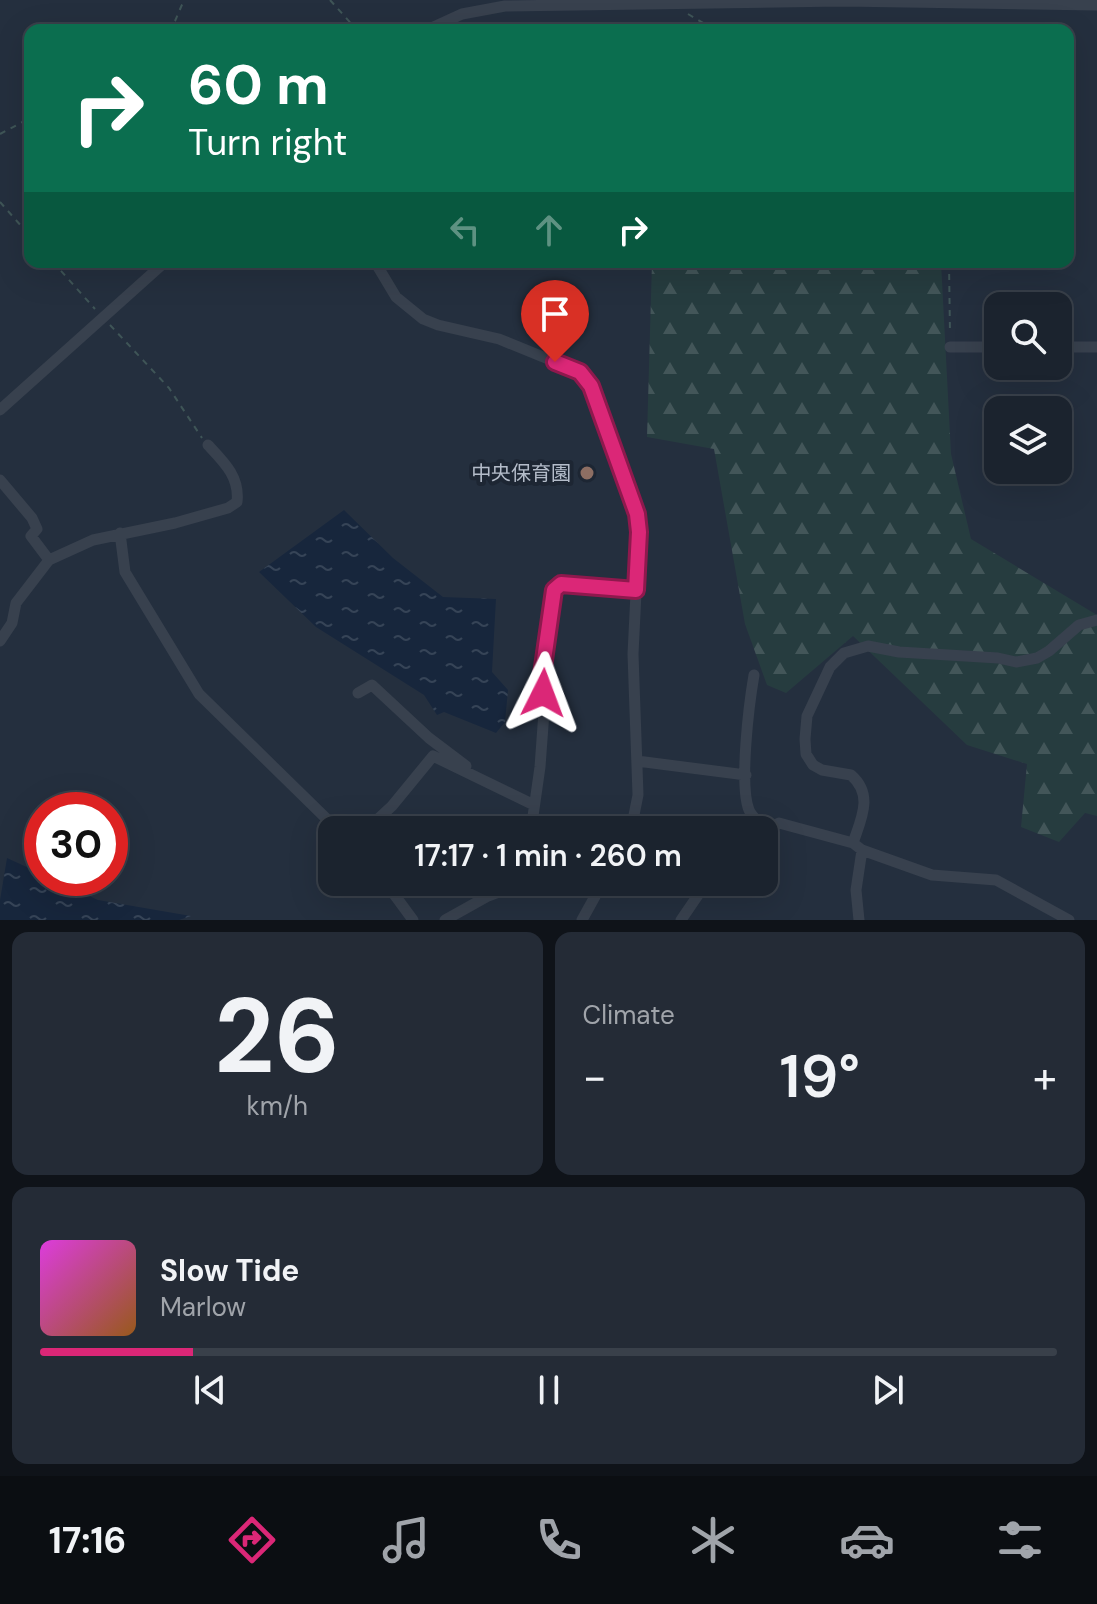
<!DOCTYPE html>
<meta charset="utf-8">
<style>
body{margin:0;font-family:"DM Sans","Noto Sans JP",sans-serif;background:#242b36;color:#f1f3f6;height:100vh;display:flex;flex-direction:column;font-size:30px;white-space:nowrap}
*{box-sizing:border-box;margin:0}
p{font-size:26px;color:#a0a4aa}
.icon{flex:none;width:44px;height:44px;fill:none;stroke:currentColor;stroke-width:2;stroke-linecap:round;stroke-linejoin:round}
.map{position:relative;height:920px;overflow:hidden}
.drawer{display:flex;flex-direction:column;gap:12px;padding:12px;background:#0f1319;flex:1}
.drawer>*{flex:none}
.top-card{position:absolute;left:24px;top:24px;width:1050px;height:244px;border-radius:16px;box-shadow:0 8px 32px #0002,0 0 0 2px #39404a;background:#0b6e4f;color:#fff;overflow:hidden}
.fabs{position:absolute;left:984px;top:292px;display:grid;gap:16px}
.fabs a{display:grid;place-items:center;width:88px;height:88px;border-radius:16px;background:#1b232e;box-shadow:0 8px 32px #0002,0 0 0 2px #39404a;font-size:40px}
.speed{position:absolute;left:24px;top:792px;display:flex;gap:16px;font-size:40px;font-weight:700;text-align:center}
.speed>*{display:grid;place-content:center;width:104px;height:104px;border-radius:50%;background:#1b232e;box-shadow:0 8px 32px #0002,0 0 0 2px #39404a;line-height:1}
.speed .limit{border:12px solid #d22;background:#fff;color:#111}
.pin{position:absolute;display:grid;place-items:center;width:68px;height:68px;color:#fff;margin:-82px -34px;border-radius:50% 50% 50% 0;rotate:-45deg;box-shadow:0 0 8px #0007}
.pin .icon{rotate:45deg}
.me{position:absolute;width:88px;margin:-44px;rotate:3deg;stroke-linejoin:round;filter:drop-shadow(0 0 6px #0008)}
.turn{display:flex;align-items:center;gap:28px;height:168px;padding:0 32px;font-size:36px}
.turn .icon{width:104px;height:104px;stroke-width:2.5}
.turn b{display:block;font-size:56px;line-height:68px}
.lanes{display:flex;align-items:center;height:76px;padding:0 32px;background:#0003;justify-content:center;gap:40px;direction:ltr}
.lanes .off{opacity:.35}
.big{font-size:60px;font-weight:600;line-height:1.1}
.drawer .card{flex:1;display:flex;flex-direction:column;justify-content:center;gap:12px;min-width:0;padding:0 28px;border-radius:16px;background:#242b36}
.drawer .dial{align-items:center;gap:0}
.dial b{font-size:104px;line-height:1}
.song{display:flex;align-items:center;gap:24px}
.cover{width:96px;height:96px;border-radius:12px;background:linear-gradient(135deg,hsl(300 70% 55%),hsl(30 70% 35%))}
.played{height:8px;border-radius:4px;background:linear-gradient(90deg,#db2777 15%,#39404a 15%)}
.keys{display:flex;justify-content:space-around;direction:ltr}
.heat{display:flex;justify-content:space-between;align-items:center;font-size:44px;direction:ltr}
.drawer .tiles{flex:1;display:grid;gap:12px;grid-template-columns:1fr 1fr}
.card:last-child{grid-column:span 2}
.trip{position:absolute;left:318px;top:816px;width:460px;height:80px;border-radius:16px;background:#1b232e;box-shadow:0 8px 32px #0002,0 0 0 2px #39404a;font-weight:600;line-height:80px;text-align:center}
.tab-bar{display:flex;height:128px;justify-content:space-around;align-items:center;background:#0b0e12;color:#a0a4aa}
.tab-bar .icon{width:56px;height:56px}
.tab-bar .selected{color:#db2777}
.tab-bar b{font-size:36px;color:#f1f3f6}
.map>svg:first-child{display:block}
.forest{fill:url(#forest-firs)}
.water{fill:url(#water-ripples)}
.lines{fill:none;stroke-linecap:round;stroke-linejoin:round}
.path{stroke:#3f5557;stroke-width:2;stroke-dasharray:6 6;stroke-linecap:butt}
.minor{stroke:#38414e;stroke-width:11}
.route-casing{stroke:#8e194d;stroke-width:20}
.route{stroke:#db2777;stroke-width:14}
.education-dot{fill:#8d6e63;stroke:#1d2633;stroke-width:3}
.labels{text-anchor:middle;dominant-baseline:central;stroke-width:8;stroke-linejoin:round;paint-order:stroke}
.poi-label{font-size:20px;fill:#b4bcc9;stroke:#1d2633;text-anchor:end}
</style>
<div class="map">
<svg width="1097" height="920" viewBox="0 0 1097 920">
<defs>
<pattern id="forest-firs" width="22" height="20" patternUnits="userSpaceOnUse" patternTransform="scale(2)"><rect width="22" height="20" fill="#263c3f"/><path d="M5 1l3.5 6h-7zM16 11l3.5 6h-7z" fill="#435659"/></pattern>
<pattern id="water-ripples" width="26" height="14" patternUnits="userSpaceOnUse" patternTransform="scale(2)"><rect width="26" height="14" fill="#17263c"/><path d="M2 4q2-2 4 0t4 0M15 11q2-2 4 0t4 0" fill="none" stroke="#364457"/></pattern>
</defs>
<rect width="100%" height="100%" fill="#242f3e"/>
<!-- forest -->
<path class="forest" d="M652 262H941L951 454 971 539 1097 615V816L1085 813 1059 842 1021 827 1027 764 967 745 853 636 786 693 767 685 745 624 714 449 647 437Z"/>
<!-- water -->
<path class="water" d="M344 510 393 558 443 597 496 599 492 672 508 690 505 722 496 733 444 712 437 715 424 695 316 627 259 572Z
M7 858 42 874V878H51L98 900 191 916 179 920H0V900Z"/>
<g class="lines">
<!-- path -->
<path class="path" d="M330 0 357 30
M688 14 715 30
M167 30 175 21 184 0
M0 134 30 118
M0 202 30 236
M53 262 95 309
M949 262 950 334
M110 325 169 388 202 438"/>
<!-- minor -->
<path class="minor" d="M427 30 462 14 505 6 842 1 1097 5
M375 262 396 297 423 319 438 325 499 339 580 372 591 386 608 428 637 514 639 532 633 654 638 795 631 830
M950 347H998
M1058 347H1097
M0 410 165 262
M0 480 32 518 37 529 31 536 49 560
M120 533 125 572 199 694 338 830
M0 641 12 623 16 603 49 560 93 540 175 523 228 508 237 502C240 477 224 462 208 445
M754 675C749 704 739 785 749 810 752 818 761 823 767 829
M358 693 372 685 429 738 466 766
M637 761 746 775
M366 830 392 806 433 756 534 805
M531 830 540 767 544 712 542 674 554 590 561 584 636 590
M764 831 779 823 853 843 862 850 932 875 996 880 1069 920
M853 843C861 819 874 795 851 775L822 770 813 765 806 754 805 739 807 716 830 667 844 653 868 646 899 652 998 658 1016 662 1037 658 1049 651 1079 625 1097 620
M385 882 413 920
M445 920 488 896 526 882
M582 920 603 882
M681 920 707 882
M859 920 856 890 862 850"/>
</g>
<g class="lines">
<defs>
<path id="route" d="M543 693 542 674 554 590 561 584 636 590 639 532 637 514 591 386 580 372 555 362"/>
</defs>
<!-- route casing -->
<use href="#route" class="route-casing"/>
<!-- route -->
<use href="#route" class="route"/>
</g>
<!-- markers -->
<circle class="education-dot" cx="587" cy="473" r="8"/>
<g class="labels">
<!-- poi labels -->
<g class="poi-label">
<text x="571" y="473">中央保育園</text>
</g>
</g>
</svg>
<div class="fabs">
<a><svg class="icon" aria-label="search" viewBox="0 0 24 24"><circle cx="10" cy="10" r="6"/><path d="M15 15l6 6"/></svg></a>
<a><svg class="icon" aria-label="layers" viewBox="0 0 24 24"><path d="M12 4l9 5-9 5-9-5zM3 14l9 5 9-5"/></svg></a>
</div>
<div class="speed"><div class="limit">30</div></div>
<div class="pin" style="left:555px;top:362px;background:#d93025"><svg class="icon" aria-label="arrive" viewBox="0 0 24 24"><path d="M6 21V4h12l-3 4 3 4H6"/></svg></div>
<svg class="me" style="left:543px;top:693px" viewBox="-20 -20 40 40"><path d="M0-17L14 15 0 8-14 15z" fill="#db2777" stroke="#fff" stroke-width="4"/></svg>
<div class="trip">17:17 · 1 min · 260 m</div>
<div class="top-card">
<div class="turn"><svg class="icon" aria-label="right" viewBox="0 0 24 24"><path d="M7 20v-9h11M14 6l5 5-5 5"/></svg><div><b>60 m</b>Turn right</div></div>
<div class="lanes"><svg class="icon off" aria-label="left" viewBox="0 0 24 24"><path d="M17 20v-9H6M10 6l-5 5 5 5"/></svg><svg class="icon off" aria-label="ahead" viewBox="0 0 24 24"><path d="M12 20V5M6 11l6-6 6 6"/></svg><svg class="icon" aria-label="right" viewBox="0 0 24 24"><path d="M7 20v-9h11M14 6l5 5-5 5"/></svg></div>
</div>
</div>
<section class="drawer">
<div class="tiles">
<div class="card dial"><b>26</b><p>km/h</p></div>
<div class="card"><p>Climate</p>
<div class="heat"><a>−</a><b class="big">19°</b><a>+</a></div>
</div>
<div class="card">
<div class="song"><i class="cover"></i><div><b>Slow Tide</b><p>Marlow</p></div></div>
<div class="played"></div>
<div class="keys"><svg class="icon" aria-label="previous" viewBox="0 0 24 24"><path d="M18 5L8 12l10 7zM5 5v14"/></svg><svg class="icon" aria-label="pause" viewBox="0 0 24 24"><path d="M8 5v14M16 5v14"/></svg><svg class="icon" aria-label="next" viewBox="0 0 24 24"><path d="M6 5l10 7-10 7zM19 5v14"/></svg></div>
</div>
</div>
</section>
<nav class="tab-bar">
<b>17:16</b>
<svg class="icon selected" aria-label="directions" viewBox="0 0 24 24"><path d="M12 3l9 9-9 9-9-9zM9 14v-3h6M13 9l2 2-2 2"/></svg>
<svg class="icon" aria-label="music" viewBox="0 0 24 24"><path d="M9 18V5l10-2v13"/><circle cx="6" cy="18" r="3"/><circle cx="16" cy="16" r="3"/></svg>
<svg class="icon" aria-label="phone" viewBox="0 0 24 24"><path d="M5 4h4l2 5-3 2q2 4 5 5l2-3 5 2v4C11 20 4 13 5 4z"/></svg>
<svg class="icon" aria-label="climate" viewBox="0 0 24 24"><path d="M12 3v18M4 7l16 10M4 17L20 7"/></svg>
<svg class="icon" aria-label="car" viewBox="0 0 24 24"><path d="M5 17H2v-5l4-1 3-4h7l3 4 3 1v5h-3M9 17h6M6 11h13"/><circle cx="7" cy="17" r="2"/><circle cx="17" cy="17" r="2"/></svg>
<svg class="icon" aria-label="filters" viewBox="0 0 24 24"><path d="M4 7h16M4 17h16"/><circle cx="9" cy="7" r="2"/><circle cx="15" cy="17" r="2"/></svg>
</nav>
